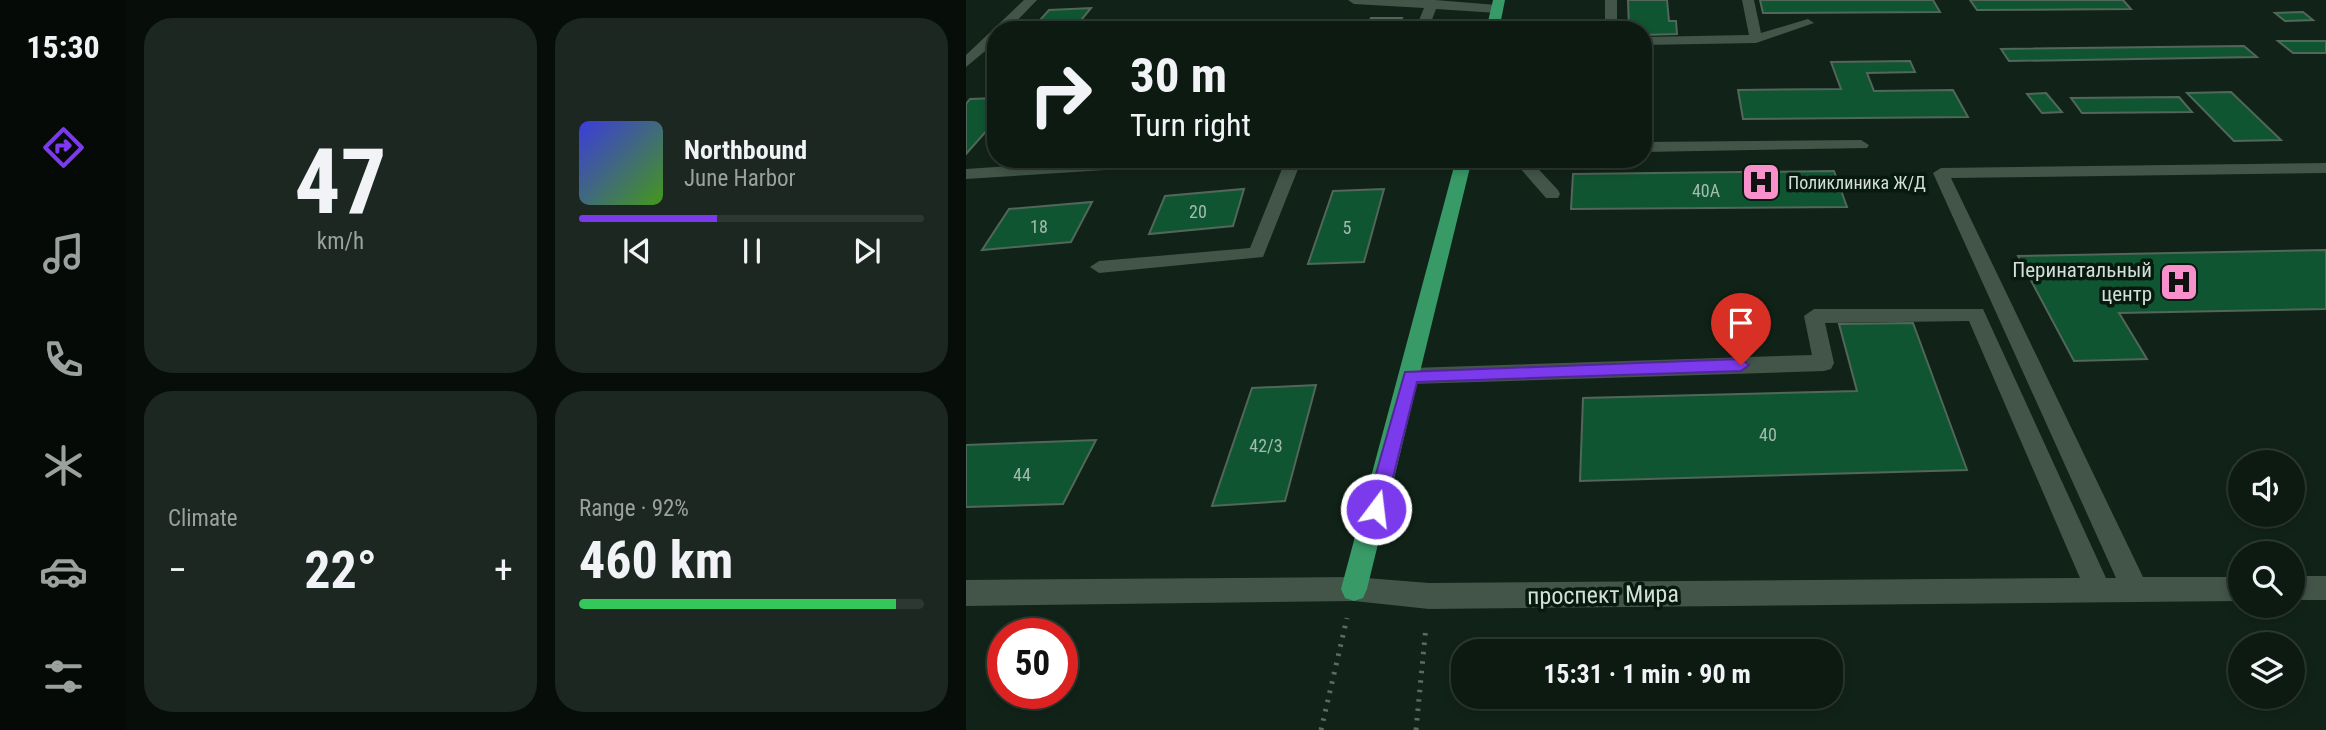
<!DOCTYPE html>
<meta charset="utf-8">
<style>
body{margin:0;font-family:"Roboto Condensed",sans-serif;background:#1b2720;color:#f1f3f6;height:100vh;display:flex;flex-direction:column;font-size:26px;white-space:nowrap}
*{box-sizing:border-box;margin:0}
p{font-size:23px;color:#9aa19f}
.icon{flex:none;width:38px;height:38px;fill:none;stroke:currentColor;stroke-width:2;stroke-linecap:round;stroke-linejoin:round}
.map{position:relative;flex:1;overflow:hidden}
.panel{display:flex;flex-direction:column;gap:18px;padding:18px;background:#070e0a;width:840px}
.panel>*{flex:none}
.guide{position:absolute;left:21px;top:21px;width:665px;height:147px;border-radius:28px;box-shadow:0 4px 10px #0003,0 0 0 2px #2d3832;background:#0d1a12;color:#f1f3f6;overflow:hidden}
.buttons{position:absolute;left:1262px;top:450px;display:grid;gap:14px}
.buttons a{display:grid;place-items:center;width:77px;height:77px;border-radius:50%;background:#0d1a12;box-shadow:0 4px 10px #0003,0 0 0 2px #2d3832;font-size:35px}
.speed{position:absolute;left:21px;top:618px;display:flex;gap:14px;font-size:35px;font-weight:700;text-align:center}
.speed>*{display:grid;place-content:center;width:91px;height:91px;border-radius:50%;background:#0d1a12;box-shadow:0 4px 10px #0003,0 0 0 2px #2d3832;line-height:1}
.speed .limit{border:10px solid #d22;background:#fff;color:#111}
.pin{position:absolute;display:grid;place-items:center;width:60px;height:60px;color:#fff;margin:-72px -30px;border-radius:50% 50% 50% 0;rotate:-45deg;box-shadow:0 0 7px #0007}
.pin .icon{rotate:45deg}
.me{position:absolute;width:77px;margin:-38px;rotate:15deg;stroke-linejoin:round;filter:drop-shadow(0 0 5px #0008)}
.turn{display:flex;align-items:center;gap:24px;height:147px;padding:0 28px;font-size:32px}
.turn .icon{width:91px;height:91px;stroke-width:2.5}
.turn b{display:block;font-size:49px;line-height:60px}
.big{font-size:52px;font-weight:700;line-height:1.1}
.panel .widget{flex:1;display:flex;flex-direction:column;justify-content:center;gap:10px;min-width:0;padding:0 24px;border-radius:28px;background:#1b2720}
.panel .dial{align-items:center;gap:0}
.dial b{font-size:91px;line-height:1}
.song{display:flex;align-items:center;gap:21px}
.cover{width:84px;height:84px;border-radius:10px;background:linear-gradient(135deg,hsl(240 70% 55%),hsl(100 70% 35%))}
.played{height:7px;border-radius:4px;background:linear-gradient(90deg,#7c3aed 40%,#2d3832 40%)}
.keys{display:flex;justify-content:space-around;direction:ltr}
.heat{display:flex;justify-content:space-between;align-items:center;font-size:38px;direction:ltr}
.charge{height:10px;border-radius:5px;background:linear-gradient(90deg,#34c759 92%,#2d3832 0)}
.panel .tiles{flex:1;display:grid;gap:18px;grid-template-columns:repeat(2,1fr)}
.trip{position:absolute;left:485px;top:639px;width:392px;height:70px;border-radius:28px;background:#0d1a12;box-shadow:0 4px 10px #0003,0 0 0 2px #2d3832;font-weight:700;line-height:70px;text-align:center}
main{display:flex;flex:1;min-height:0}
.tab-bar{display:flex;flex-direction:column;width:126px;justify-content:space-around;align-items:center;background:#050a07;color:#9aa19f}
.tab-bar .icon{width:49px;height:49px}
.tab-bar .current{color:#7c3aed}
.tab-bar b{font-size:32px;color:#f1f3f6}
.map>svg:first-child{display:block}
.building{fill:#105532;stroke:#526659;stroke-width:2}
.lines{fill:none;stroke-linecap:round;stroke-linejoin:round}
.path{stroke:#5b6b61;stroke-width:5;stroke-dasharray:2.5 7;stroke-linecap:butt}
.minor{fill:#425548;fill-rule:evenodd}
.major{fill:#389a67;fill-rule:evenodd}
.route{fill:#7c3aed;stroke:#51269a;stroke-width:2}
.labels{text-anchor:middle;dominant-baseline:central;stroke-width:7;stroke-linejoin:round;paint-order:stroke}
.far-poi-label{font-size:18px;fill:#d3dfd7;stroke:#081a0f;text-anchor:start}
.number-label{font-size:18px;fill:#a2bcae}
.poi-label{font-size:21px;fill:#d3dfd7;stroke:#081a0f;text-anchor:end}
.near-street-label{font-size:24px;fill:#d3dfd7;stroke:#081a0f}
</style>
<main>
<nav class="tab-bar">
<b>15:30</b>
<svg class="icon current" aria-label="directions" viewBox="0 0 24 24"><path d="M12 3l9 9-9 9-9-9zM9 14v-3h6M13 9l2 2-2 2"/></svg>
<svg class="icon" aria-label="music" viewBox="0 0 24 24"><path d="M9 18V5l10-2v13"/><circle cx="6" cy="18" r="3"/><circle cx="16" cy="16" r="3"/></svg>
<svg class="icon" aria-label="phone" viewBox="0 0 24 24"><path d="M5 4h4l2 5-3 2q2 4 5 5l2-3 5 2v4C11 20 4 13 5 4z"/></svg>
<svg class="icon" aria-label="climate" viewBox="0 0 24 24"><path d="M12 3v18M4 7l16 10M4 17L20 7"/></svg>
<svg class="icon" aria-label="car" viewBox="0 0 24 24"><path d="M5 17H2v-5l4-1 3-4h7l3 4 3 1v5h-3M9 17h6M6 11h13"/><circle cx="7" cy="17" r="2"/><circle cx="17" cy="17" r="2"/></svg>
<svg class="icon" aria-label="filters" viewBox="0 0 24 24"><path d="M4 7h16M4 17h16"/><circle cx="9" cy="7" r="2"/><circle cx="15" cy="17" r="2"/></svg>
</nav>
<section class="panel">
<div class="tiles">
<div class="widget dial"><b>47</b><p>km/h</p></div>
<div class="widget">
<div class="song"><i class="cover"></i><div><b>Northbound</b><p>June Harbor</p></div></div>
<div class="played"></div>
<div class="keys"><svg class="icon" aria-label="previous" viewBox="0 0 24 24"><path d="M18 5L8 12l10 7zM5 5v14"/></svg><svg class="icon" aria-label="pause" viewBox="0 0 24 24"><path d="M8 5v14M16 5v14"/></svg><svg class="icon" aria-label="next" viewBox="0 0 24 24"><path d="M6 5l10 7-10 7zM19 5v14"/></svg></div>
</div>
<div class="widget"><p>Climate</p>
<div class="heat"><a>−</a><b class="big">22°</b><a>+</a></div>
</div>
<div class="widget"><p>Range · 92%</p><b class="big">460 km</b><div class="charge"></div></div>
</div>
</section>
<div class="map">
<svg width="1360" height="730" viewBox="0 0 1360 730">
<rect width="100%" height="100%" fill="#112318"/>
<!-- building -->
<path class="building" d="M662 0H701L703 21H710L711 34 677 35V30H663Z
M794 0H967L974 12 797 13Z
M1004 0H1157L1165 9 1011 10Z
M125 8 107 30H65L83 10Z
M1337 12 1347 20 1319 21 1309 13Z
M405 18H436L431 30H399Z
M361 20 357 30H253L257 23Z
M1312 41H1360V53H1327Z
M1278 46 1291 57 1043 61 1035 49Z
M944 61 949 72 901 73 908 91 987 90 1002 117 777 119 772 90 875 89 865 62Z
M1265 92 1315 140 1268 141 1221 93Z
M1080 93 1096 112 1076 113 1061 94Z
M1213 97 1226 112 1116 113 1105 98Z
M30 98V120L0 154V104L4 99Z
M868 171 881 207 605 209 607 174Z
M278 189 267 226 183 234 199 196Z
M418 189 398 262 342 264 367 191Z
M126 202 105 242 16 250 43 209Z
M1360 250V309L1153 313 1181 359 1108 361 1052 256Z
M947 323 1001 470 614 481 617 398 891 391 873 324Z
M350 385 319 501 246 506 286 388Z
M130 440 97 504 0 507V445Z"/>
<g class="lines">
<!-- path -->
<path class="path" d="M355 730 381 618
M450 730 460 626"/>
<!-- minor -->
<path class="minor" d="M58 0H71L42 30H30V42L0 67V55Z
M382 0H469L531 5 537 9 531 13 470 9 462 30H449L458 8 388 4Z
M639 0H651V30H639Z
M776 0H788L795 33 842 19 848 23 790 43 677 45V37L783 35Z
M895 140 903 145 901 148 677 152V142Z
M154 159H242L234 164 0 179V169Z
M320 159H336L297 257 133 273 124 267 133 261 284 248Z
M546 159H563L592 190 594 194 592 198H580Z
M1360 163V173L985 178 1177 577H1274V601L463 609 388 601 0 606V580L388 577 463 583 1114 578 1003 321 859 323 868 363 865 369 858 371 445 384 437 382 434 376 437 370 445 368 846 355 838 316 848 309H1017L1140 578H1150L967 173 975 168Z
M1326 576H1360V600H1326Z"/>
<!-- major -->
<path class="major" d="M527 0H539L533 30H520Z
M490 159H506L401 589 397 598 388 601 379 598 375 589Z"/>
</g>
<!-- route -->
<path class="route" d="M775 359 783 365 775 371 451 382 419 509 416 515 410 517 403 515 400 509 439 372Z"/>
<!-- icons -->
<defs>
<symbol id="hospital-square" viewBox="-11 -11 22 22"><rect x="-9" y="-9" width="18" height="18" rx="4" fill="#f890cc" stroke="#081a0f"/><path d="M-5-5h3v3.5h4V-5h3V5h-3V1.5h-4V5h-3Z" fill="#111"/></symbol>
</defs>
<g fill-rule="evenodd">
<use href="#hospital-square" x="773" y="160" width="44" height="44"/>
<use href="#hospital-square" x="1191" y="260" width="44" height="44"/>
</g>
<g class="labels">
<!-- far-poi labels -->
<g class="far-poi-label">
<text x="822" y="182">Поликлиника Ж/Д</text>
</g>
<!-- number labels -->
<g class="number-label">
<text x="740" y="190">40А</text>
<text x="232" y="211">20</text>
<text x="73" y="226">18</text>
<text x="381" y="227">5</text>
<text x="802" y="434">40</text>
<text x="300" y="445">42/3</text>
<text x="56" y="474">44</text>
</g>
<!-- poi labels -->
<g class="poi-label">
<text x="1186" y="270">Перинатальный<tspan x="1186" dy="24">центр</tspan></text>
</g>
<!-- near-street labels -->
<g class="near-street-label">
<text transform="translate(637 595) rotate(-1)">проспект Мира</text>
</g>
</g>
</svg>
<div class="buttons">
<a><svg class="icon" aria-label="sound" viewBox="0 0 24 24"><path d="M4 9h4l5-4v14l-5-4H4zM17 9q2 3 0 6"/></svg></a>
<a><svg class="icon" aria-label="search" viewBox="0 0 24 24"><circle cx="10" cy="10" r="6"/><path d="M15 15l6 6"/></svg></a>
<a><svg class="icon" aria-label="layers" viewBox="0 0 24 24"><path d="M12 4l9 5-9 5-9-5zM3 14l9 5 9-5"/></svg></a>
</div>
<div class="speed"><div class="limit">50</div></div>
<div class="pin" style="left:775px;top:365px;background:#d93025"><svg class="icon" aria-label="arrive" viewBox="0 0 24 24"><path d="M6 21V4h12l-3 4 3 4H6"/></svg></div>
<svg class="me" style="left:410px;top:509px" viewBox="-20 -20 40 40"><circle r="17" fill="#7c3aed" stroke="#fff" stroke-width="3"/><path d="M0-11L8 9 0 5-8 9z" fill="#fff"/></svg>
<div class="trip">15:31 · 1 min · 90 m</div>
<div class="guide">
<div class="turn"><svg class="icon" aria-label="right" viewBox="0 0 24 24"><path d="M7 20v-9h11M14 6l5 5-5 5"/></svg><div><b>30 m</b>Turn right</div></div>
</div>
</div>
</main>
